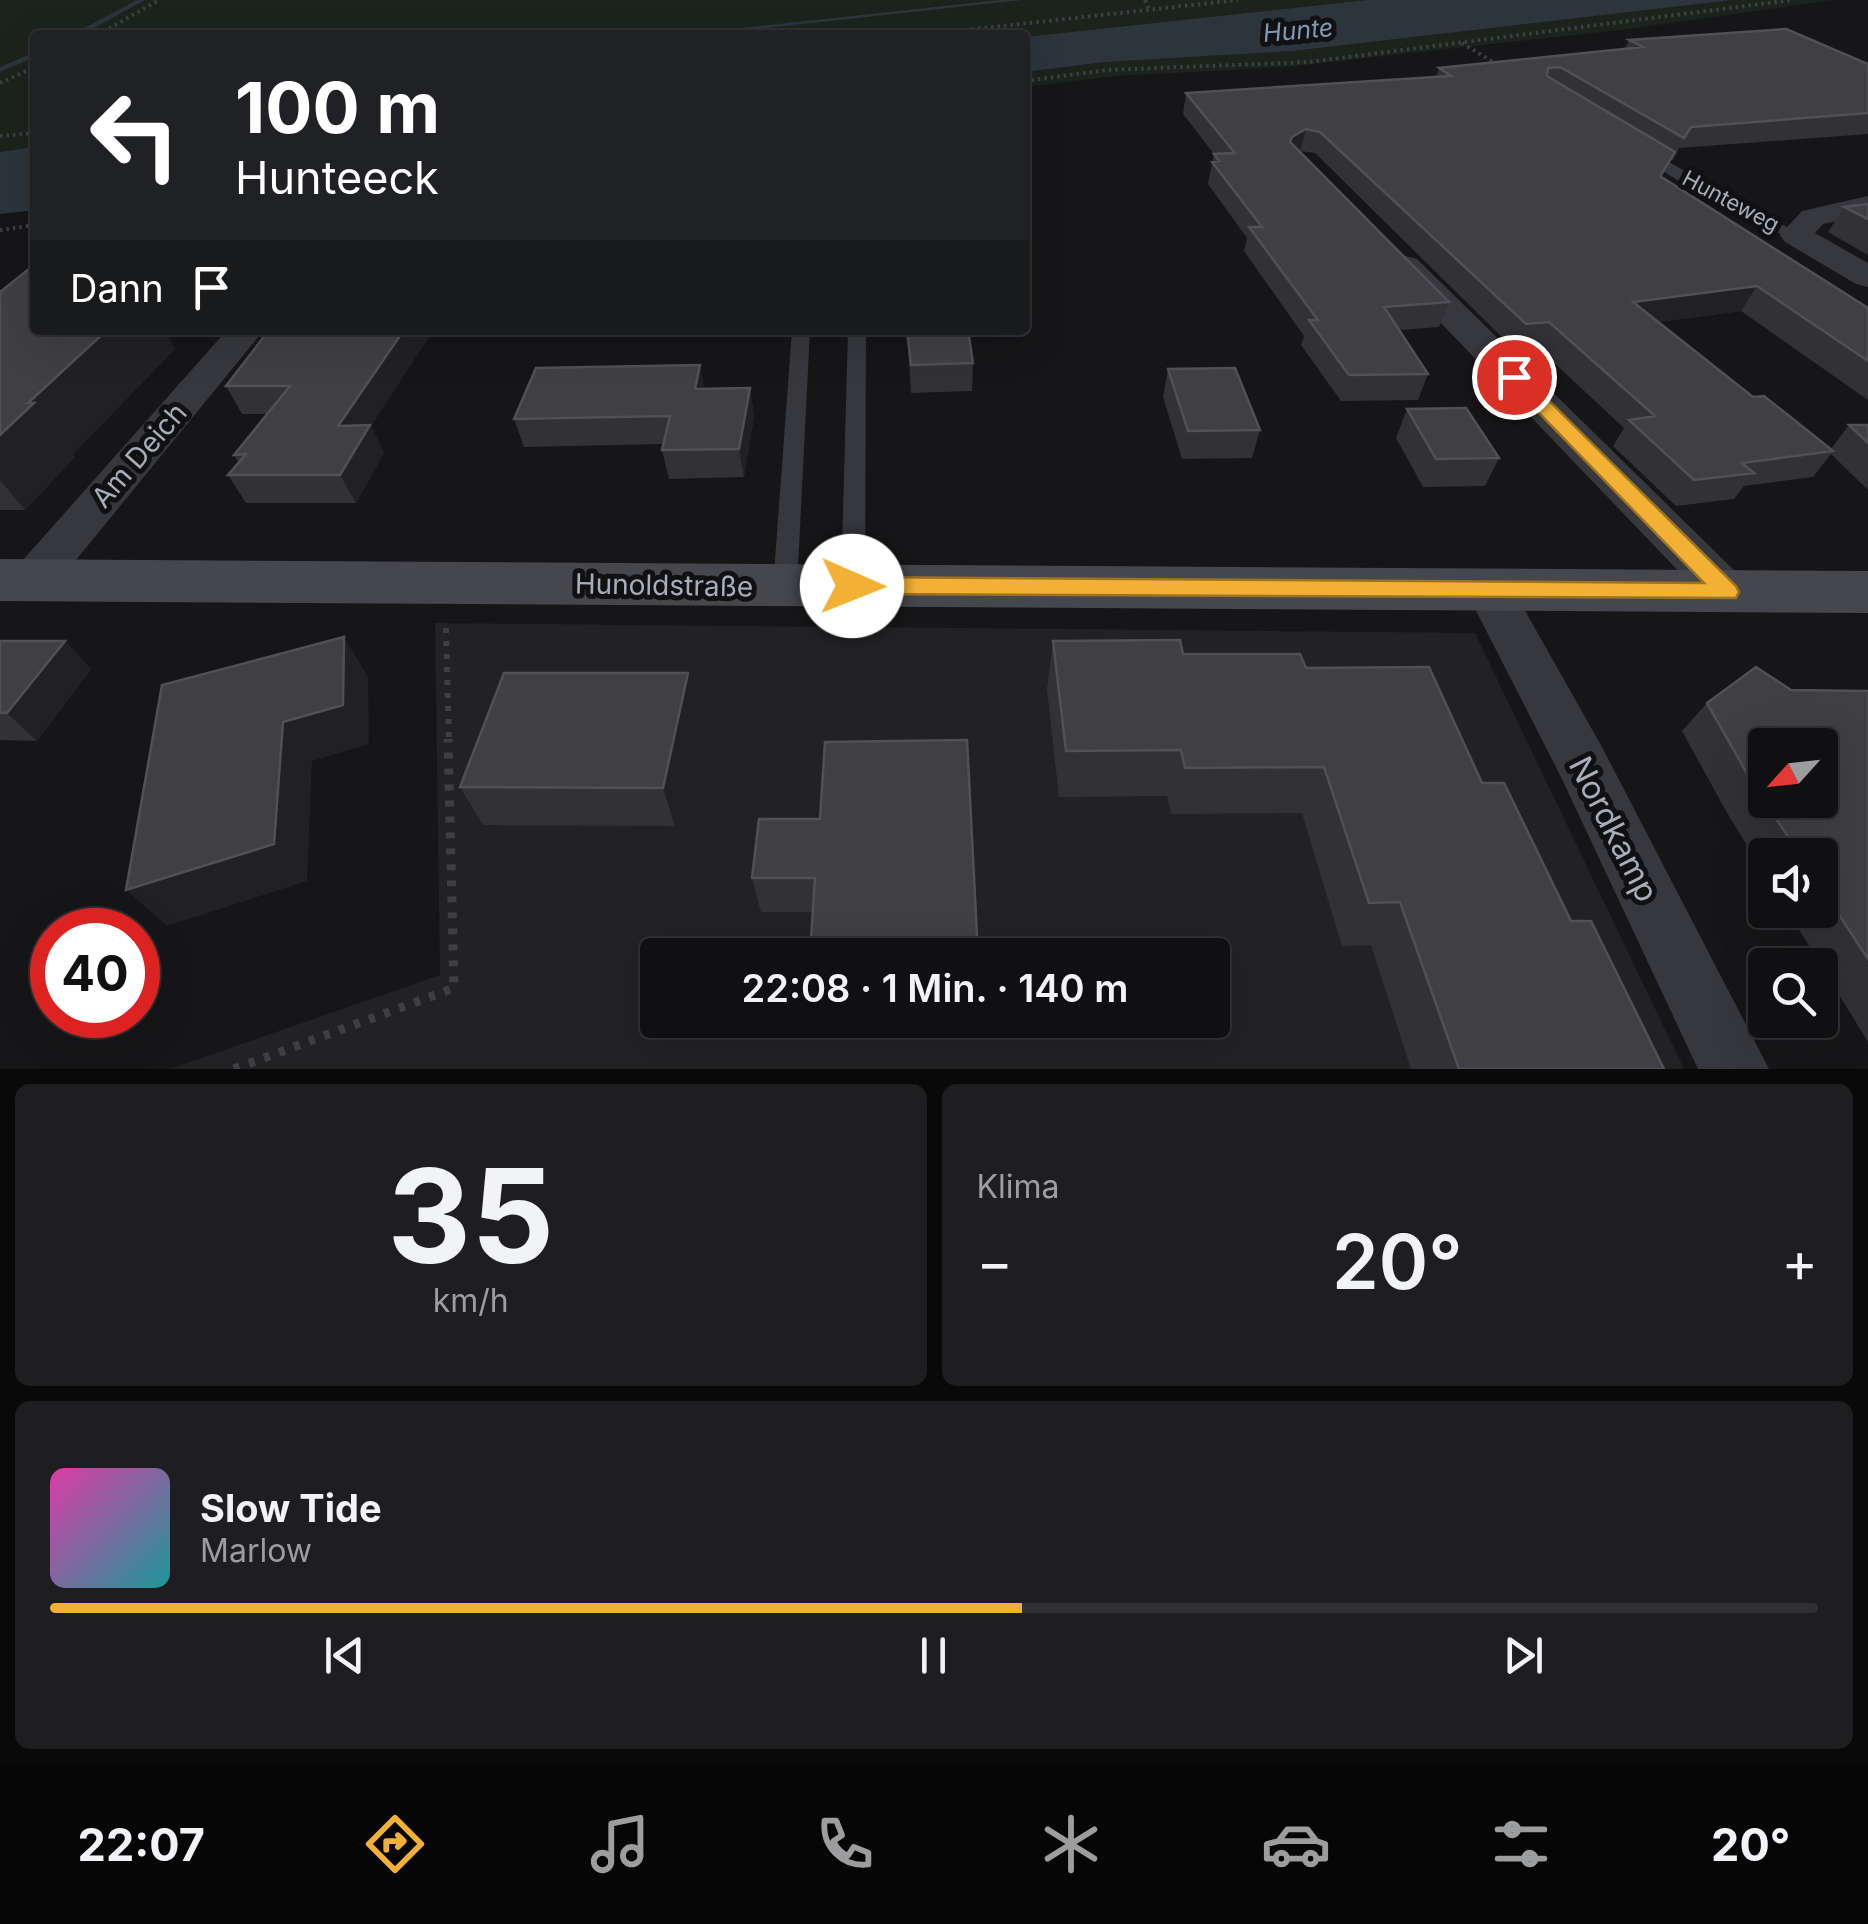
<!DOCTYPE html>
<html lang="de">
<meta charset="utf-8">
<style>
body{margin:0;font-family:Inter,sans-serif;background:#1e1e20;color:#f1f3f6;height:100vh;display:flex;flex-direction:column;font-size:38px;white-space:nowrap}
*{box-sizing:border-box;margin:0}
p{font-size:32px;color:#9c9d9f}
.icon{flex:none;width:55px;height:55px;fill:none;stroke:currentColor;stroke-width:2;stroke-linecap:round;stroke-linejoin:round}
.map{position:relative;height:1069px;overflow:hidden}
.panel{display:flex;flex-direction:column;gap:15px;padding:15px;background:#09090a;flex:1}
.panel>*{flex:none}
.hud{position:absolute;left:30px;top:30px;width:1000px;height:305px;border-radius:10px;box-shadow:0 10px 40px #0002,0 0 0 2px #303032;background:#202124;color:#fff;overflow:hidden}
.needle{width:65px;rotate:243deg}
.tools{position:absolute;left:1748px;top:728px;display:grid;gap:20px}
.tools a{display:grid;place-items:center;width:90px;height:90px;border-radius:10px;background:#101012;box-shadow:0 10px 40px #0002,0 0 0 2px #303032;font-size:50px}
.speed{position:absolute;left:30px;top:908px;display:flex;gap:20px;font-size:50px;font-weight:700;text-align:center}
.speed>*{display:grid;place-content:center;width:130px;height:130px;border-radius:50%;background:#101012;box-shadow:0 10px 40px #0002,0 0 0 2px #303032;line-height:1}
.speed .limit{border:15px solid #d22;background:#fff;color:#111}
.pin{position:absolute;display:grid;place-items:center;width:85px;height:85px;color:#fff;margin:-42px;border:5px solid #fff;border-radius:50%;box-shadow:0 2px 10px #0007}
.me{position:absolute;width:110px;margin:-55px;rotate:91deg;stroke-linejoin:round;filter:drop-shadow(0 0 8px #0008)}
.turn{display:flex;align-items:center;gap:35px;height:210px;padding:0 40px;font-size:45px}
.turn .icon{width:130px;height:130px;stroke-width:2.5}
.turn b{display:block;font-size:70px;line-height:85px}
.then{display:flex;align-items:center;height:95px;padding:0 40px;background:#0003;gap:20px;font-size:38px}
.big{font-size:75px;font-weight:600;line-height:1.1}
.panel .widget{flex:1;display:flex;flex-direction:column;justify-content:center;gap:15px;min-width:0;padding:0 35px;border-radius:15px;background:#1e1e20}
.panel .dial{align-items:center;gap:0}
.dial b{font-size:130px;line-height:1}
.song{display:flex;align-items:center;gap:30px}
.cover{width:120px;height:120px;border-radius:15px;background:linear-gradient(135deg,hsl(320 70% 55%),hsl(180 70% 35%))}
.played{height:10px;border-radius:5px;background:linear-gradient(90deg,#f2b134 55%,#303032 55%)}
.keys{display:flex;justify-content:space-around;direction:ltr}
.heat{display:flex;justify-content:space-between;align-items:center;font-size:55px;direction:ltr}
.panel .tiles{flex:1;display:grid;gap:15px;grid-template-columns:1fr 1fr}
.widget:last-child{grid-column:span 2}
.trip{position:absolute;left:640px;top:938px;width:590px;height:100px;border-radius:10px;background:#101012;box-shadow:0 10px 40px #0002,0 0 0 2px #303032;font-weight:600;line-height:100px;text-align:center}
.tabs{display:flex;height:160px;justify-content:space-around;align-items:center;background:#060607;color:#9c9d9f}
.tabs .icon{width:70px;height:70px}
.tabs .on{color:#f2b134}
.tabs b{font-size:45px;color:#f1f3f6}
.map>svg:first-child{display:block}
.built{fill:#222225;fill-rule:evenodd}
.green{fill:#1c231d}
.water{fill:#2c353c}
.lines{fill:none;stroke-linecap:round;stroke-linejoin:round}
.stream{fill:#2c353c;fill-rule:evenodd}
.path-far2{stroke:#3d3f44;stroke-width:4;stroke-dasharray:2.5 4;stroke-linecap:butt}
.path-far1{stroke:#3d3f44;stroke-width:6;stroke-dasharray:5 8;stroke-linecap:butt}
.path{stroke:#3d3f44;stroke-width:9;stroke-dasharray:6 10;stroke-linecap:butt}
.lane{fill:#37383d;fill-rule:evenodd}
.street{fill:#37383d;fill-rule:evenodd}
.secondary{fill:#45474d;fill-rule:evenodd}
.wall{fill:#323236}
.shaded-wall{fill:#212124}
.building{fill:#3f3f44;stroke:#4f5156;stroke-width:2.5;fill-rule:evenodd}
.route{fill:#f2b134;stroke:#9d7322;stroke-width:2.5}
.labels{text-anchor:middle;dominant-baseline:central;stroke-width:10;stroke-linejoin:round;paint-order:stroke}
.far-street-label{font-size:22px;fill:#a8adb8;stroke:#111113}
.far-water-label{font-size:25px;font-style:italic;fill:#7f9bb3;stroke:#111113}
.street-label{font-size:28px;fill:#a8adb8;stroke:#111113}
.near-street-label{font-size:32px;fill:#a8adb8;stroke:#111113}
</style>
<div class="map">
<svg width="1868" height="1069" viewBox="0 0 1868 1069">
<rect width="100%" height="100%" fill="#161618"/>
<!-- built -->
<path class="built" d="M435 623 1475 633 1684 1069H170L440 975ZM658 955H1212V1020H658Z"/>
<!-- green -->
<path class="green" d="M0 0H1366L1025 37 35 35V147L0 152Z
M1732 0H1833L1628 29 1285 67 1115 76 1025 87V72L1106 62 1293 51Z"/>
<!-- water -->
<path class="water" d="M1366 0H1733L1293 51 1106 62 1025 72V37Z
M35 147V210L0 214V152Z"/>
<g class="lines">
<!-- stream -->
<path class="stream" d="M137 0H145L81 35H71Z
M999 0H1022L703 35H678Z
M35 52V57L0 72V67Z"/>
<!-- path-far2 -->
<path class="path-far2" d="M1145 0 1149 10
M98 35 159 0
M920 35 1238 0
M1462 43 1498 65
M1025 81 1107 70 1309 62 1792 0
M0 83 35 67
M0 136 35 133
M0 230 35 225"/>
<!-- path-far1 -->
<path class="path-far1" d="M446 628 449 742"/>
<!-- path -->
<path class="path" d="M234 1069 454 988 448 739"/>
<!-- lane -->
<path class="lane" d="M1636 148H1646L1743 206 1804 235C1782 250 1662 170 1636 154Z
M792 330H810L797 587 793 593H777L773 587Z
M848 330H866L865 586 861 592H845L841 586Z"/>
<!-- street -->
<path class="street" d="M1868 196V214L1823 224 1815 233 1868 263V287L1856 284 1785 242 1780 235 1802 211Z
M1405 256 1417 259 1744 580 1751 592 1744 604 1727 610 1710 604 1393 273 1389 266 1393 259Z
M227 330H264L49 593 32 598 15 593 8 581 15 569Z
M1490 574 1507 579 1514 591 1603 749 1769 1069H1698L1561 777 1466 591 1473 579Z"/>
<!-- secondary -->
<path class="secondary" d="M0 559 1868 571V613L0 601Z"/>
</g>
<!-- wall -->
<path class="wall" d="M1629 40 1868 64V134L1679 148 1673 160 1671 159 1662 177 1868 308V400L1741 311 1658 322 1753 397 1831 449 1849 425H1868V490L1831 454 1813 477 1744 486 1734 499 1676 506 1613 446 1624 428 1537 347 1514 349 1315 153 1300 151 1449 302 1439 327 1399 330 1428 374 1418 400 1341 401 1301 345 1304 336 1244 251 1247 238 1208 184 1214 154 1183 114 1186 93 1436 77 1439 68 1625 49Z
M1868 204V255L1828 232 1844 207Z
M0 292 35 330H164L175 349 73 454 75 457 25 510H0Z
M269 330H433L371 426 384 453 356 503H246L228 475 239 463 234 455 267 414H242L226 386Z
M907 330 973 363 972 391 911 393Z
M1168 369 1260 430 1252 458 1182 459 1163 397Z
M750 388 754 416 744 477 669 479 662 450 664 444 524 447 514 419 704 389Z
M1407 409 1499 458 1485 486 1423 487 1396 438Z
M0 641H65L91 669 37 741 0 740Z
M1053 641 1306 668 1482 783 1664 1069H1411L1371 945 1342 946 1302 813 1171 814 1167 796 1059 797 1047 689Z
M1791 690 1868 691V1042L1787 910H1820V855H1765V875L1726 811 1682 731 1707 703Z
M698 712 675 826 483 825 460 787Z
M759 819 978 955 812 912H761L752 878Z"/>
<!-- shaded-wall -->
<path class="shaded-wall" d="M1306 129 1300 151 1286 159 1292 137Z
M1757 286 1741 311 1619 327 1633 302Z
M88 330H164L175 349 73 454 75 457 25 510 0 480V435Z
M404 330H433L371 426 384 453 356 503 340 475 338 426Z
M700 365 705 393 695 389Z
M750 388 754 416 744 477 739 449Z
M344 637 368 677 369 744 312 761 307 881 167 926 126 890 283 722Z
M65 641 91 669 37 741 7 713Z
M688 673 698 712 675 826 663 788Z"/>
<!-- building -->
<path class="building" d="M1786 29 1868 64V113L1691 127 1684 138 1560 67 1548 68 1547 76 1675 152 1660 176 1868 308V361L1757 286 1633 302 1753 397 1764 396 1833 451 1742 463 1754 473 1694 480 1629 420 1655 416 1549 322 1526 324 1320 132 1306 129 1292 137 1290 142 1449 302 1384 307 1428 374 1349 375 1309 320H1318L1249 227H1262L1212 162 1219 161 1214 154 1235 153 1186 93 1451 76 1439 68 1643 47 1629 40Z
M1868 204V219L1844 207Z
M35 264V330H107L28 403H34L0 435V292Z
M269 330H404L338 426 370 425 340 475H228L246 454 234 455 290 386H226Z
M907 330H968L973 363 911 365Z
M700 365 695 389 750 388 739 449 662 450 670 416 514 419 536 368Z
M1235 368 1260 430 1188 431 1168 369Z
M1466 408 1499 458 1436 459 1407 409Z
M1849 425H1868V443Z
M344 637 343 705 283 722 274 844 126 890 162 685Z
M1180 640 1183 654H1300L1306 668 1429 667 1482 783H1504L1571 921H1591L1664 1069H1459L1400 902 1369 903 1324 767 1185 768 1181 750 1066 751 1053 641Z
M0 641H65L7 713H0Z
M1756 667 1791 690 1868 691V959L1820 886V855H1800L1753 784 1707 703ZM1765 745H1820V800H1765Z
M504 673H688L663 788 460 787Z
M967 740 978 955H810L815 878H752L759 819H820L825 742Z"/>
<!-- route -->
<path class="route" d="M1514 371 1521 373 1736 586 1739 592 1736 598 852 594 841 586 852 577 1704 583 1508 381V373Z"/>
<g class="labels">
<!-- far-street labels -->
<g class="far-street-label">
<text transform="translate(1731 201) rotate(28)">Hunteweg</text>
</g>
<!-- far-water labels -->
<g class="far-water-label">
<text transform="translate(1298 30) rotate(-5)">Hunte</text>
</g>
<!-- street labels -->
<g class="street-label">
<text transform="translate(139 455) rotate(-49)">Am Deich</text>
<text transform="translate(664 585) rotate(1)">Hunoldstraße</text>
</g>
<!-- near-street labels -->
<g class="near-street-label">
<text transform="translate(1614 829) rotate(63)">Nordkamp</text>
</g>
</g>
</svg>
<div class="tools">
<a><svg class="needle" viewBox="-14 -14 28 28"><path d="M0-13l5 13h-10z" fill="#e53935"/><path d="M0 13l5-13h-10z" fill="#9c9d9f"/></svg></a>
<a><svg class="icon" aria-label="sound" viewBox="0 0 24 24"><path d="M4 9h4l5-4v14l-5-4H4zM17 9q2 3 0 6"/></svg></a>
<a><svg class="icon" aria-label="search" viewBox="0 0 24 24"><circle cx="10" cy="10" r="6"/><path d="M15 15l6 6"/></svg></a>
</div>
<div class="speed"><div class="limit">40</div></div>
<div class="pin" style="left:1514px;top:377px;background:#d93025"><svg class="icon" aria-label="arrive" viewBox="0 0 24 24"><path d="M6 21V4h12l-3 4 3 4H6"/></svg></div>
<svg class="me" style="left:852px;top:586px" viewBox="-20 -20 40 40"><circle r="19" fill="#fff"/><path d="M0-13L10 11 0 6-10 11z" fill="#f2b134"/></svg>
<div class="trip">22:08 · 1 Min. · 140 m</div>
<div class="hud">
<div class="turn"><svg class="icon" aria-label="left" viewBox="0 0 24 24"><path d="M17 20v-9H6M10 6l-5 5 5 5"/></svg><div><b>100 m</b>Hunteeck</div></div>
<div class="then">Dann<svg class="icon" aria-label="arrive" viewBox="0 0 24 24"><path d="M6 21V4h12l-3 4 3 4H6"/></svg></div>
</div>
</div>
<section class="panel">
<div class="tiles">
<div class="widget dial"><b>35</b><p>km/h</p></div>
<div class="widget"><p>Klima</p>
<div class="heat"><a>−</a><b class="big">20°</b><a>+</a></div>
</div>
<div class="widget">
<div class="song"><i class="cover"></i><div><b>Slow Tide</b><p>Marlow</p></div></div>
<div class="played"></div>
<div class="keys"><svg class="icon" aria-label="previous" viewBox="0 0 24 24"><path d="M18 5L8 12l10 7zM5 5v14"/></svg><svg class="icon" aria-label="pause" viewBox="0 0 24 24"><path d="M8 5v14M16 5v14"/></svg><svg class="icon" aria-label="next" viewBox="0 0 24 24"><path d="M6 5l10 7-10 7zM19 5v14"/></svg></div>
</div>
</div>
</section>
<nav class="tabs">
<b>22:07</b>
<svg class="icon on" aria-label="directions" viewBox="0 0 24 24"><path d="M12 3l9 9-9 9-9-9zM9 14v-3h6M13 9l2 2-2 2"/></svg>
<svg class="icon" aria-label="music" viewBox="0 0 24 24"><path d="M9 18V5l10-2v13"/><circle cx="6" cy="18" r="3"/><circle cx="16" cy="16" r="3"/></svg>
<svg class="icon" aria-label="phone" viewBox="0 0 24 24"><path d="M5 4h4l2 5-3 2q2 4 5 5l2-3 5 2v4C11 20 4 13 5 4z"/></svg>
<svg class="icon" aria-label="climate" viewBox="0 0 24 24"><path d="M12 3v18M4 7l16 10M4 17L20 7"/></svg>
<svg class="icon" aria-label="car" viewBox="0 0 24 24"><path d="M5 17H2v-5l4-1 3-4h7l3 4 3 1v5h-3M9 17h6M6 11h13"/><circle cx="7" cy="17" r="2"/><circle cx="17" cy="17" r="2"/></svg>
<svg class="icon" aria-label="filters" viewBox="0 0 24 24"><path d="M4 7h16M4 17h16"/><circle cx="9" cy="7" r="2"/><circle cx="15" cy="17" r="2"/></svg>
<b>20°</b>
</nav>
